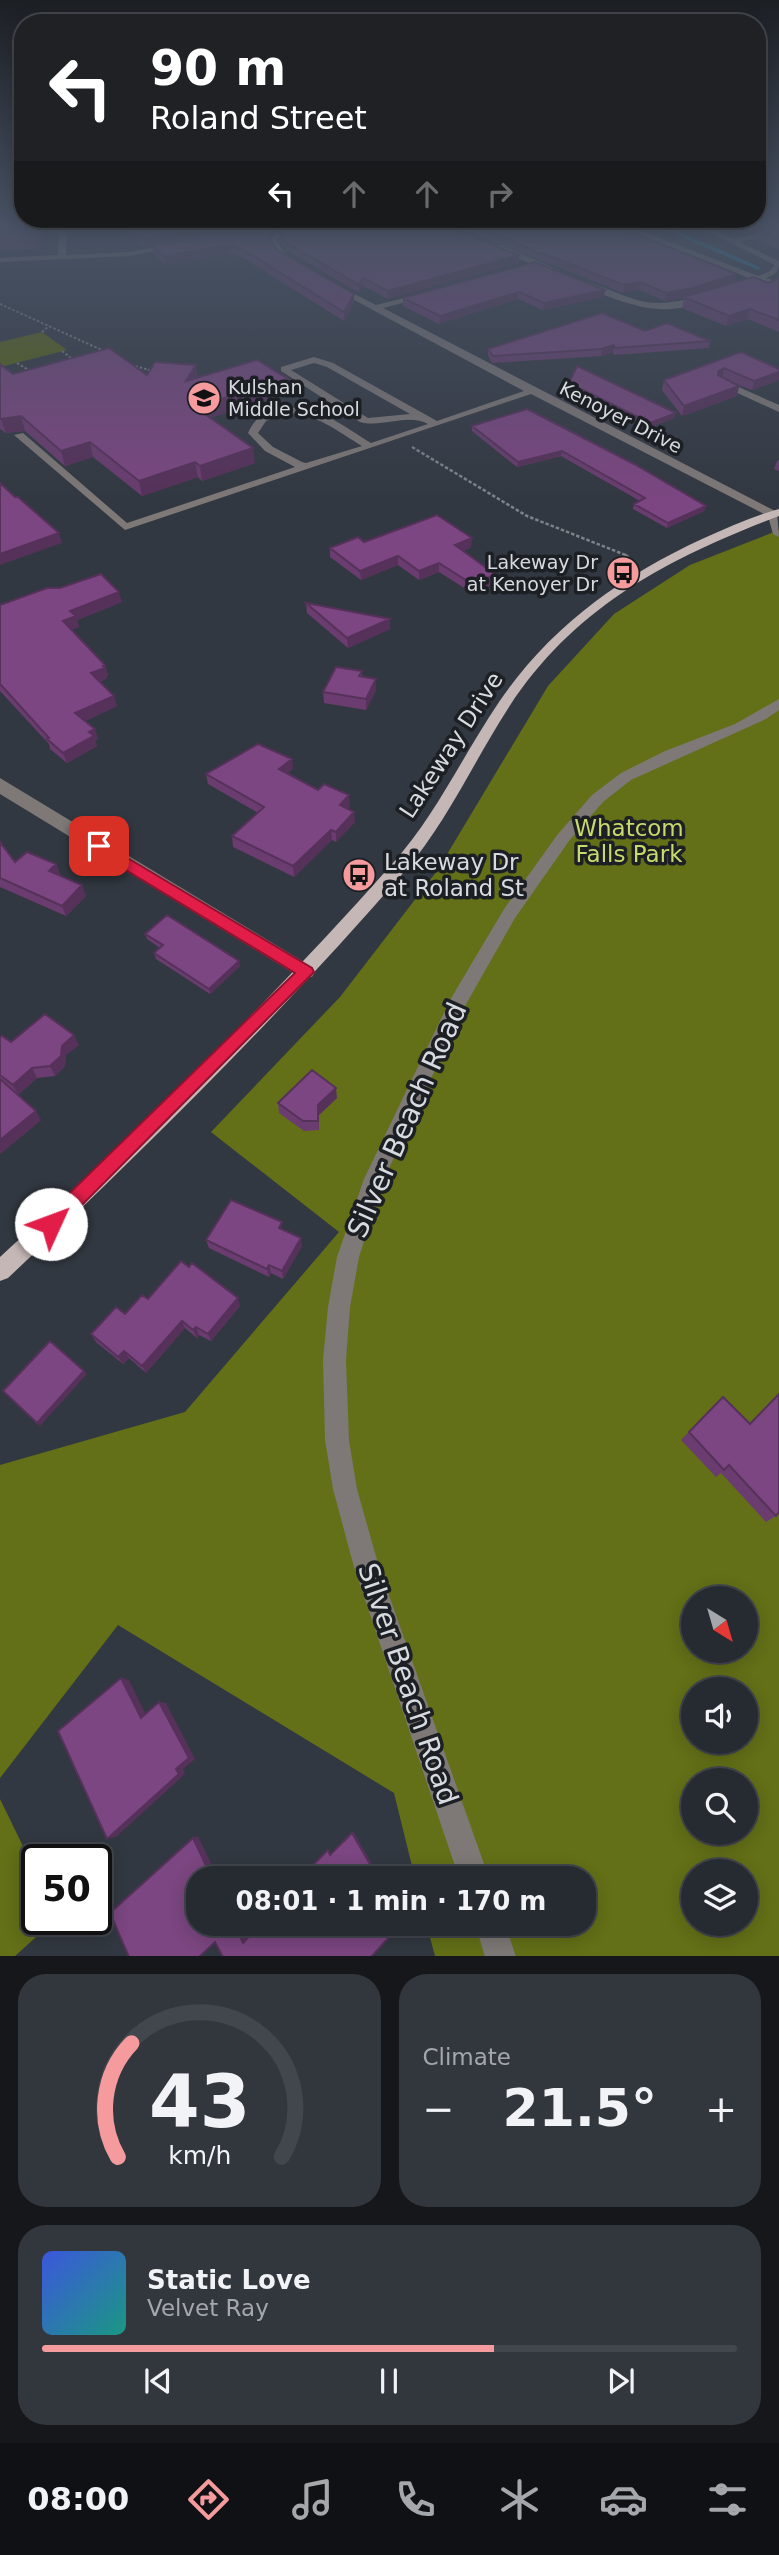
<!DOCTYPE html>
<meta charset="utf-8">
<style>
body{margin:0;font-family:"DejaVu Sans",sans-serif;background:#32363d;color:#f1f3f6;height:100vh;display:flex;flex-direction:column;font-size:26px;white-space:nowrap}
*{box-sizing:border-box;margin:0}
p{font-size:23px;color:#a4a7ab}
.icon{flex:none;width:38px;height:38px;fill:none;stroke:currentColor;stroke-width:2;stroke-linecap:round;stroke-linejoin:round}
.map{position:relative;height:1956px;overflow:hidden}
.drawer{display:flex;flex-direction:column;gap:18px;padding:18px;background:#15171b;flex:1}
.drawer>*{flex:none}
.top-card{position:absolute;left:14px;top:14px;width:752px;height:214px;border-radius:28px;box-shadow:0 4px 18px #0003,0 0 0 2px #42464d;background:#202124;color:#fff;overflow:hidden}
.needle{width:46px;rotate:143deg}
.fabs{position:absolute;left:681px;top:1586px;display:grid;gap:14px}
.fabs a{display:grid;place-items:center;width:77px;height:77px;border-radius:50%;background:#262a31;box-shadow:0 4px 18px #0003,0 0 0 2px #42464d;font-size:35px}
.speed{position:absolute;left:21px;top:1844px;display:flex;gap:14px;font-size:35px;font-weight:700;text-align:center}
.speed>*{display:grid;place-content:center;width:91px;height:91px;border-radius:50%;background:#262a31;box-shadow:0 4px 18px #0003,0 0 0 2px #42464d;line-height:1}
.speed .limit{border:4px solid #111;border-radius:10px;background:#fff;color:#111}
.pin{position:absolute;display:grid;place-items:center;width:60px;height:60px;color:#fff;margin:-30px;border-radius:14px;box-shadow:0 4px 10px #0006}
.me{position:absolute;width:77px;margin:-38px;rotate:47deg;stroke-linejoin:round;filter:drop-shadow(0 0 5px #0008)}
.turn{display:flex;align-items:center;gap:24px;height:147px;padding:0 21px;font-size:32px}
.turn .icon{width:91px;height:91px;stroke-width:2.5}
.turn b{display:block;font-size:49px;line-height:60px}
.lanes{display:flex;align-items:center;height:66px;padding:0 21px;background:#0003;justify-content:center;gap:35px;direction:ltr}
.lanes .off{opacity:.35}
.big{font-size:52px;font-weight:600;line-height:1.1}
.drawer .card{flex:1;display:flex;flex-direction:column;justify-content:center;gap:10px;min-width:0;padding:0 24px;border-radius:28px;background:#32363d}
.drawer .dial{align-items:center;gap:0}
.dial svg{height:182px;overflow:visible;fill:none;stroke:#42464d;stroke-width:7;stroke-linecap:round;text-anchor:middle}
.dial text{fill:#f1f3f6;stroke:none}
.song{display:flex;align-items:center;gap:21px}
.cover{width:84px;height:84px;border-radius:10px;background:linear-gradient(135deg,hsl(230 70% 55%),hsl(170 70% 35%))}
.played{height:7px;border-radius:4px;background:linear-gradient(90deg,#f59b9e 65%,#42464d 65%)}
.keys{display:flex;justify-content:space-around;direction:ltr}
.heat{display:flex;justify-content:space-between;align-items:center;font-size:38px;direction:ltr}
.drawer .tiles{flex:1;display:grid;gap:18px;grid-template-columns:1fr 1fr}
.card:last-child{grid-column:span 2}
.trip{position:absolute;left:186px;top:1866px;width:410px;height:70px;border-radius:28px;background:#262a31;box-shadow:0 4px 18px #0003,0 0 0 2px #42464d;font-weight:600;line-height:70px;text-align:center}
.dock{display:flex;height:112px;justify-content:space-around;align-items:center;background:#0f1114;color:#a4a7ab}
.dock .icon{width:49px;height:49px}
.dock .on{color:#f59b9e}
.dock b{font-size:32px;color:#f1f3f6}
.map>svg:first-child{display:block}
.green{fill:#59650e}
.forest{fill:#637017;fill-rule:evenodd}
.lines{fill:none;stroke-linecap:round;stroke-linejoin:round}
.stream{stroke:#0d8baf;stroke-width:3.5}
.path-far2{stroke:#7e838a;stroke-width:2;stroke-dasharray:2.5 2;stroke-linecap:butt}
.path-far1{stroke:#7e838a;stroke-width:2.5;stroke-dasharray:3.5 2;stroke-linecap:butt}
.path{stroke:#7e838a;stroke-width:3.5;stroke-dasharray:4.5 2.5;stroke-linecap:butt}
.minor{fill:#7e7877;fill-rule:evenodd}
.major{fill:#c4b7b6;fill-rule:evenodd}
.wall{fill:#6a3c6f}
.shaded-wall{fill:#56315a}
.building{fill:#7b4681;stroke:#56315a;stroke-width:2}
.route{fill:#e11d48;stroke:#92132f;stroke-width:2}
.labels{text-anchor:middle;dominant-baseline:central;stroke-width:7;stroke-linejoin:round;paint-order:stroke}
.far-poi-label{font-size:19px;fill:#d7dbe0;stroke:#1c1f23;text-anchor:start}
.far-street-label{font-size:19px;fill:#d7dbe0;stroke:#1c1f23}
.street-label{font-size:23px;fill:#d7dbe0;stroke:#1c1f23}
.park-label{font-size:23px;fill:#c7db6b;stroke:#1c1f23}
.poi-label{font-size:23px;fill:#d7dbe0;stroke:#1c1f23;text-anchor:start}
.near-street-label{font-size:28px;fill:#d7dbe0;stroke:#1c1f23}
</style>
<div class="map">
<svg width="779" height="1957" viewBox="0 0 779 1957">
<rect width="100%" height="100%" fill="#323841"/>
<!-- green -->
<path class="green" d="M42 332 67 350 0 367V342Z"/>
<!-- forest -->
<path class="forest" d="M779 530V1956H435L426 1923H583V1878H415L394 1793 118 1625 0 1778V1465L185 1412 339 1232 211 1132 340 997 437 871 548 686 614 614 690 565ZM693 1598H746V1650H693ZM693 1689H746V1741H693ZM693 1780H746V1832H693ZM693 1871H746V1923H693Z
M0 1799 37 1875V1920H55L15 1956H0Z"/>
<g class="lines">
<!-- stream -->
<path class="stream" d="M658 225 758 268"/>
<!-- path-far2 -->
<path class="path-far2" d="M0 304 104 351
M42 332 49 326
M62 351 75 361
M17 363 30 371
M131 365 153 371"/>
<!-- path-far1 -->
<path class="path-far1" d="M28 370 30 371
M148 370 153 371
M412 447 527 516 628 556"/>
<!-- path -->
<path class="path" d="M625 555 633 563"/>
<!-- minor -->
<path class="minor" d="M300 225H311L276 239 284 252 299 262 296 266 278 255 268 238Z
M615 225H626L758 276 770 271 775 265 695 225H705L733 239 779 229V233L739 242 779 261C779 272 776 274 766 278L779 282V286L758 281 732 289V285L751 279Z
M50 227 67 233 66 255 130 252 175 244 179 246 130 256 0 262V258L58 255 59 234 47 231Z
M495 245H501L561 271 554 273 495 249Z
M582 280C641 299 640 312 705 295L709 297C666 323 620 302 579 284Z
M333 283 376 305 429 292V296L383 308 777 512 779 537 773 534 768 516 531 394 125 530 14 435 23 433 127 523 295 467 265 451 248 433C254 419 262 414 276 410 312 400 342 425 371 443L428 424C408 413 383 428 360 422L281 371V367L314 357 333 363 437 421 524 391 330 287ZM314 363 327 367 410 414 368 418 291 370ZM286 413C316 413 337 431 362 446L306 463 302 462 273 447 258 433 266 421Z
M723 380 779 405V412L720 385 718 383Z
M779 699V710L766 719 631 780 603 802 569 841 515 918 465 1006 384 1179 359 1257 350 1307 346 1360 349 1440 357 1489 379 1567 489 1878H459L354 1567 333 1489 325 1440 323 1360 328 1307 337 1257 364 1179 450 1000 504 909 558 834 592 795 621 773 665 751 735 724Z
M0 778 312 967 315 972 312 977H300L0 794Z
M475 1923H505L516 1957H485Z"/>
<!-- major -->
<path class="major" d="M779 509V516C669 558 575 606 509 707 474 761 447 822 405 871 281 1014 146 1148 8 1278L0 1281V1257C137 1131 270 1002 393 863 436 815 463 755 499 702 551 626 620 577 702 539 727 528 753 516 779 509Z"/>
</g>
<!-- wall -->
<path class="wall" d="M0 225H43L39 249 0 250Z
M118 225H293L270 233 212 234 145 247 140 245Z
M299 225H613L735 282 720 287 768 283 779 278V332L748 319 726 326 682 308 684 298 665 301 639 290 623 293 458 228 457 230 519 263 388 299 363 286 359 293 286 250 280 240 279 233Z
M720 225H779V249L757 241 760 231 742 234Z
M268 234 276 249 354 303 344 321 245 259 231 254 165 265 154 254 152 246Z
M535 262 604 297 543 310 518 299 439 324 403 306V298Z
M645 331 710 341 709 348 614 355 613 352 601 356 492 363 488 355V349Z
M741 352 779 369V380L752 390 729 381 739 386 737 396 682 416 662 390 664 380Z
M0 364 13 374 147 375 197 378 288 379 289 393 210 418 255 463 202 481 198 477 142 496 93 457 65 466 25 431 6 433 0 429Z
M569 383 674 418 649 428 568 388Z
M527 409 706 506 704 511 667 528 633 509 634 504 640 501 561 456 517 467 472 431V426Z
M779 460V471L774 469 777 461Z
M364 542 471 547 463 551 496 575 495 584 472 593 439 572 419 580 398 565 361 580 330 557V548Z
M122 602 77 620 79 627 71 630 105 665 108 676H107V678L100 682 117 706 85 721 98 739 95 741 97 746 67 763 50 749 49 744 0 691V605Z
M306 603 390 629 348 648 307 613Z
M362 671V676L376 679V690L366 710 324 703 323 692Z
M293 769 287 773 318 790 350 806 347 809 355 822 336 842 332 840 294 877 233 847 232 836 258 813 208 784 206 774Z
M0 842 15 862 56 864 60 875 86 896 66 916 0 887Z
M145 934 240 966 210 994 156 959 154 953 160 948 147 939Z
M0 1037 11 1042 79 1045 66 1055 65 1066 55 1076 37 1078 18 1095 41 1120 0 1154Z
M337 1098 319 1115V1130L304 1131 279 1113 278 1103Z
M283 1230 302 1246 283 1279 271 1273 269 1277 209 1248 206 1240Z
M148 1299 240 1306 211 1341 199 1335 197 1338 185 1328 146 1373 129 1358 123 1364 96 1342 91 1334 125 1314Z
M779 1393V1512L776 1516 766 1522 721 1473 716 1477 681 1440 723 1397 750 1423Z"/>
<!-- shaded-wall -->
<path class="shaded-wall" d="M40 225H43L39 249 37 241Z
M272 225H293L270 233V226Z
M744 225H779V227L742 234Z
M211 227 212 234 145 247 144 239Z
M230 245 231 254 165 265 164 256Z
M519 255V263L388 299V291Z
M737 274 735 282 691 296 665 301 666 293Z
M363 278V286L359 293V285Z
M640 282 639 290 623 293 624 285Z
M605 290 604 297 543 310 544 303Z
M519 292 518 299 439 324 440 316Z
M354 294V303L344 321V312Z
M750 309 748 319 726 326 729 316Z
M614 345 613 352 601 356 602 349Z
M196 365 198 379 186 381Z
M724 368 722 378 717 381 719 371Z
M779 372V380L752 390 754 381Z
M288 379 289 393 197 422 195 407Z
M739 386 737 396 682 416 684 406Z
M676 413 674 418 649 428 650 423Z
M21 416 25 431 6 433 1 419Z
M90 442 93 457 65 466 61 451Z
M253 448 255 463 202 481 200 466Z
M562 451 561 456 517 467 518 462Z
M195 462 198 477 142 496 139 481Z
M706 506 704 511 667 528 668 523Z
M59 533 62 543 0 565V554Z
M472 538 471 547 455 554V545Z
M398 556V565L361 580 360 571Z
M439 563V572L419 580V571Z
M496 575 495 584 472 593V584Z
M119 592 122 602 77 620 79 627 66 632 63 621 70 611Z
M390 619V629L348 648 347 638Z
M105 665 108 676H107V678L94 684 91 673Z
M376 679V690L366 710V699Z
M114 696 117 706 78 724 75 713Z
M95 729 98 739 95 741 97 746 67 763 63 753 89 732Z
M292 759 293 769 280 779 279 769Z
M349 795 350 806 340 816V805Z
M354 812 355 822 336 842V832Z
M331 830 332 840 294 877 293 866Z
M56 864 60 875 49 871Z
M82 885 86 896 66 916 62 906Z
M239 961 240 966 210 994 209 989Z
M74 1035 79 1045 66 1055 65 1066 55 1076 50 1066 62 1046Z
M32 1068 37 1078 18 1095 13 1085Z
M336 1088 337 1098 319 1115V1130L318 1105Z
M36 1111 41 1120 0 1154V1140Z
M301 1238 302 1246 283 1279 282 1271Z
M269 1265 271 1273 269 1277 267 1269Z
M238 1298 240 1306 211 1341 208 1334Z
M182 1321 185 1328 146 1373 142 1366Z
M196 1327 199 1335 197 1338 193 1330Z
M124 1351 129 1358 123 1364 118 1357Z
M84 1371 87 1374 40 1426 37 1423Z
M121 1678 129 1680 148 1719 141 1718Z
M159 1702 166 1703 195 1759 183 1769 185 1774 116 1837 107 1839Z
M353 1831 380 1878H378L352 1833Z
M198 1836 218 1878H212L193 1838Z
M234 1923H241L247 1937 243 1943Z"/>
<!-- building -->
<path class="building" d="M0 225H40L37 241 0 242Z
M125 225H272L211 227 144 239 139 237Z
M299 225H455L454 226 455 230 519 255 388 291 363 278 359 285 285 242 279 233Z
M469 225H613L737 274 693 288 666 293 640 282 624 285Z
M779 227V239L760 231Z
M268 234 276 249 354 294 344 312 245 251 230 245 164 256 152 246 211 235Z
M535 262 605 290 544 303 519 292 440 316 403 298Z
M753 277 768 283 779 278V320L750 309 729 316 684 297Z
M602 313 645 331 667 323 710 341 615 348 614 345 602 349 493 356 488 349Z
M109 348 147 375 155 362 196 365 186 381 257 360 288 379 195 407 253 448 200 466 195 462 139 481 90 442 61 451 21 416 1 419 0 418V364L13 374Z
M741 352 779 369V372L754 381 724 368 719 371 718 375 739 386 684 406 664 380Z
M577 366 676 413 650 423 569 383Z
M527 409 634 464 706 506 668 523 634 504 645 498 562 451 518 462 472 426Z
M0 483 15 497H18L59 533 0 554Z
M437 515 472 538 455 545 496 575 472 584 439 563 419 571 398 556 360 571 330 548 358 537 364 542Z
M101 574 119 592 70 611 76 616 63 621 105 665 103 666 105 668 91 673 114 696 75 713 95 729 89 732 94 736 63 753 47 739 49 738 0 684V605L47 588H60Z
M306 603 390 619 347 638Z
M336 667 362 671 359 676 376 679 366 699 323 692Z
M258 744 292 759 279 769 318 790 324 784 349 795 340 805 354 812 336 832 331 830 293 866 232 836 264 807 206 774Z
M0 842 15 862 27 852 56 864 49 871 82 885 62 906 0 878Z
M167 915 239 961 209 989 154 953 163 945 145 934Z
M45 1014 74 1035 62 1046 61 1056 50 1066 32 1068 13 1085 0 1075V1037L2 1036 11 1042Z
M312 1070 336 1088 318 1105V1121H303L278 1103Z
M0 1079 36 1111 0 1140Z
M231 1200 282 1222 279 1228 301 1238 282 1271 269 1265 267 1269 206 1240Z
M181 1261 189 1267 192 1263 238 1298 208 1334 196 1327 193 1330 182 1321 142 1366 124 1351 118 1357 91 1334 116 1307 125 1314 142 1295 148 1299Z
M50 1341 84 1371 37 1423 3 1391Z
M779 1394V1512L776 1516 729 1465 724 1470 689 1432 723 1397 750 1424Z
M121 1678 141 1718 159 1702 189 1758 176 1769 179 1774 107 1839 58 1731Z
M352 1833 378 1878H300L328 1850 330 1855Z
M193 1838 212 1878H198V1923H234L243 1943 262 1923H402L371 1957H223L215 1942 199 1957H129L110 1913Z"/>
<!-- sky -->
<linearGradient id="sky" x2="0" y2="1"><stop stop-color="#1c1f24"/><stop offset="0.45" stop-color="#495365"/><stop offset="1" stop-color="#495365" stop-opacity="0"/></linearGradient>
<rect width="779" height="499" fill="url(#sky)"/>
<!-- route -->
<path class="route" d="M99 841 312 968 314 972 57 1230 51 1233 44 1230 41 1224 44 1218 295 973 93 850 91 846Z"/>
<!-- icons -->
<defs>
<symbol id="school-disc" viewBox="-11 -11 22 22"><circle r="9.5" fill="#f59b9e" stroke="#1c1f23"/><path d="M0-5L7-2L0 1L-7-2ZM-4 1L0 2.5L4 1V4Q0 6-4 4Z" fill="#111"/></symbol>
<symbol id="bus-disc" viewBox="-11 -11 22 22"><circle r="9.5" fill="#f59b9e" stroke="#1c1f23"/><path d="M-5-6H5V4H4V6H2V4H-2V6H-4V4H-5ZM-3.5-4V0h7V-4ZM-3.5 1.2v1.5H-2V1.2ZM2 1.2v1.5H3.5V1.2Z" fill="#111"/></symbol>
</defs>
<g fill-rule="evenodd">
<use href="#school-disc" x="185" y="379" width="38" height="38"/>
<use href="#bus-disc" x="604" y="554" width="38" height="38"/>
<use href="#bus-disc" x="340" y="856" width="38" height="38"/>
</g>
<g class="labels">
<!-- far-poi labels -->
<g class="far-poi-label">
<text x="228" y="387">Kulshan<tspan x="228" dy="22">Middle School</tspan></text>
<text x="598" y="562" text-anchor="end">Lakeway Dr<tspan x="598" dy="22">at Kenoyer Dr</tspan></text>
</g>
<!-- far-street labels -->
<g class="far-street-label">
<text transform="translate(621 417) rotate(27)">Kenoyer Drive</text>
</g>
<!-- street labels -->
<g class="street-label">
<text transform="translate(451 745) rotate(-57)">Lakeway Drive</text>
</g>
<!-- park labels -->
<g class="park-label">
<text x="629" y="828">Whatcom<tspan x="629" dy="26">Falls Park</tspan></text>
</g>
<!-- poi labels -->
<g class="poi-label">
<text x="384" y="862">Lakeway Dr<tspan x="384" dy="26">at Roland St</tspan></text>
</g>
<!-- near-street labels -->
<g class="near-street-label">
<text transform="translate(407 1120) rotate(-66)">Silver Beach Road</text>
<text transform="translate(408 1684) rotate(71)">Silver Beach Road</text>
</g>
</g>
</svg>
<div class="fabs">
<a><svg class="needle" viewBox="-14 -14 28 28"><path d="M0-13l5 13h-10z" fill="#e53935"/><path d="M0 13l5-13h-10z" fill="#a4a7ab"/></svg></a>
<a><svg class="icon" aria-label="sound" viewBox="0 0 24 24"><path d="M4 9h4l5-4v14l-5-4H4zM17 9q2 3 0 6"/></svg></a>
<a><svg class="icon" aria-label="search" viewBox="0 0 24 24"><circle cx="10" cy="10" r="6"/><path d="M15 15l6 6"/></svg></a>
<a><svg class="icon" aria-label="layers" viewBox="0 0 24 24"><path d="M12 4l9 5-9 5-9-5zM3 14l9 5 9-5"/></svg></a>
</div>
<div class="speed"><div class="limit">50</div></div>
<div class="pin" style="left:99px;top:846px;background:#d93025"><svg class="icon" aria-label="arrive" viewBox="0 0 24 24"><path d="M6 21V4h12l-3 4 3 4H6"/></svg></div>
<svg class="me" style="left:51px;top:1224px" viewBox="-20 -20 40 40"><circle r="19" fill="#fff"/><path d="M0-13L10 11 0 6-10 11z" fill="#e11d48"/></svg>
<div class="trip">08:01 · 1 min · 170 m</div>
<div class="top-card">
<div class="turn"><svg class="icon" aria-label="left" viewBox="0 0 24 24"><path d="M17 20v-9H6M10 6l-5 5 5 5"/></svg><div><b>90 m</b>Roland Street</div></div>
<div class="lanes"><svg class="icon" aria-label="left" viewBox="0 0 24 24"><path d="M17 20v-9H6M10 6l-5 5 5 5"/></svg><svg class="icon off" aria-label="ahead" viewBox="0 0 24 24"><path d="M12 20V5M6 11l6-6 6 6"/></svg><svg class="icon off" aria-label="ahead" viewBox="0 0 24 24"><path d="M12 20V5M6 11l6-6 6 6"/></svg><svg class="icon off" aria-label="right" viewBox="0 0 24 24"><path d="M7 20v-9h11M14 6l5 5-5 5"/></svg></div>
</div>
</div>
<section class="drawer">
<div class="tiles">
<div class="card dial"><svg viewBox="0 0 100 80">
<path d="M14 69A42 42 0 1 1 86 69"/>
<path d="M14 69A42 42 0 0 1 20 19" stroke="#f59b9e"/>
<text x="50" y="56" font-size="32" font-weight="700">43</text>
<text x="50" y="72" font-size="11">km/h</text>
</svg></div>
<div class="card"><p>Climate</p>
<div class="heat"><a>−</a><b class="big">21.5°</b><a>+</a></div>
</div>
<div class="card">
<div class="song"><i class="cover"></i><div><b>Static Love</b><p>Velvet Ray</p></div></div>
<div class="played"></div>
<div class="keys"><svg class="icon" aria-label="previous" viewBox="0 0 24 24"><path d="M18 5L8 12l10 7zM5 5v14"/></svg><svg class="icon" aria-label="pause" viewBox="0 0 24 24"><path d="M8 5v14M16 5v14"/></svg><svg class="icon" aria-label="next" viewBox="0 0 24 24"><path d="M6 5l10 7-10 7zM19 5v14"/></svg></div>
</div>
</div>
</section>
<nav class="dock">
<b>08:00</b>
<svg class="icon on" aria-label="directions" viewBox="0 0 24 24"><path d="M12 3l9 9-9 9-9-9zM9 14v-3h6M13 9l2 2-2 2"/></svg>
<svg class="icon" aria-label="music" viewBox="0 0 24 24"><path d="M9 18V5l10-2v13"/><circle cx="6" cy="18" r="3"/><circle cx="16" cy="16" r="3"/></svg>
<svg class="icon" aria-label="phone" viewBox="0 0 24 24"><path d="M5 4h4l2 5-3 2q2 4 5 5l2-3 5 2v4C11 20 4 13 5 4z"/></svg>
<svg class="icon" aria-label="climate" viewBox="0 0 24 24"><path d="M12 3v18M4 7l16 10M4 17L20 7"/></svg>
<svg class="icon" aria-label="car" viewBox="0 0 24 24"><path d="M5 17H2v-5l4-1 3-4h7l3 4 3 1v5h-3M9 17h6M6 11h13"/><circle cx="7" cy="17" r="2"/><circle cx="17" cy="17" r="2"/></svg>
<svg class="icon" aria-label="filters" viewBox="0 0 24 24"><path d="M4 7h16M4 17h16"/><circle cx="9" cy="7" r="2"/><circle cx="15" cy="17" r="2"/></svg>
</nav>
